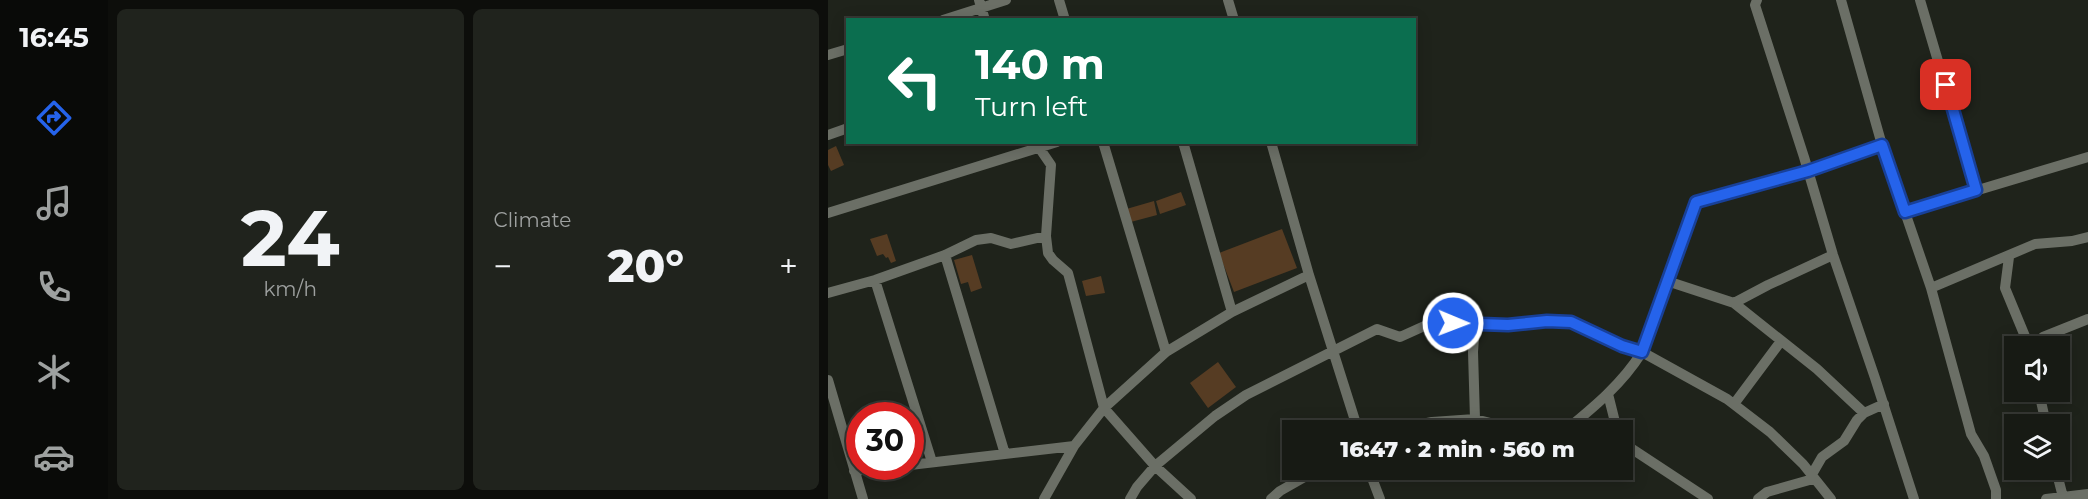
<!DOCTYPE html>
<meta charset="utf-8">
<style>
body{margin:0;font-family:Montserrat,sans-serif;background:#20231d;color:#f1f3f6;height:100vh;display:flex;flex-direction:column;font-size:22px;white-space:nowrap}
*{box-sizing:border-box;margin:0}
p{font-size:20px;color:#9ea1a0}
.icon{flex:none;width:33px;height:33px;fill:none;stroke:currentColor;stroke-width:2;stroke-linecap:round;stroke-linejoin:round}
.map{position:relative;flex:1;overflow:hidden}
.details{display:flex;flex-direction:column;gap:9px;padding:9px;background:#0d0e0b;width:720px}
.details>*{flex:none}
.hud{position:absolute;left:18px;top:18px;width:570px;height:126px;border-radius:0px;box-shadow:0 3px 15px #0003,0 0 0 2px #363834;background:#0b6e4f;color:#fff;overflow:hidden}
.controls{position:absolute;left:1176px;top:336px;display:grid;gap:12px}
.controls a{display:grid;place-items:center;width:66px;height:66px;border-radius:0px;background:#171a14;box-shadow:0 3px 15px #0003,0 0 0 2px #363834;font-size:30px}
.speed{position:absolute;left:18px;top:402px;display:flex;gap:12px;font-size:30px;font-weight:700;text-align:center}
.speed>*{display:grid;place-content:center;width:78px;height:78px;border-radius:50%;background:#171a14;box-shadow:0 3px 15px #0003,0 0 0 2px #363834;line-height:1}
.speed .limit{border:9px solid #d22;background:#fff;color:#111}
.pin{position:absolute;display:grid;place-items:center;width:51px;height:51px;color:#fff;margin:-26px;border-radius:12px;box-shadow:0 3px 9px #0006}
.me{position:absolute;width:66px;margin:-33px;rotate:91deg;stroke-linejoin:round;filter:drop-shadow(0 0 4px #0008)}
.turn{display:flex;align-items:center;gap:21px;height:126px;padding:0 30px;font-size:27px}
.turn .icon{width:78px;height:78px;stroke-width:2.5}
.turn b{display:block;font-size:42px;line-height:51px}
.big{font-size:45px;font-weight:800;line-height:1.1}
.details .tile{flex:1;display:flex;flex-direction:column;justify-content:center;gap:9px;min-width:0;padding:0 21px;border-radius:9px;background:#20231d}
.details .dial{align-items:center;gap:0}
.dial b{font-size:78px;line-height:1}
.heat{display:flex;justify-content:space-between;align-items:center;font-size:33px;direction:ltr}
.details .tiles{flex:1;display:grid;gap:9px;grid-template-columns:repeat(2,1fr)}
.trip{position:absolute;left:454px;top:420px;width:351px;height:60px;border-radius:0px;background:#171a14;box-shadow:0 3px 15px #0003,0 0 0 2px #363834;font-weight:800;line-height:60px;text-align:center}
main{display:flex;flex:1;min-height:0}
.dock{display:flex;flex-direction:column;width:108px;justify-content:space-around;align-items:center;background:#090a08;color:#9ea1a0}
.dock .icon{width:42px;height:42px}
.dock .on{color:#2563eb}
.dock b{font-size:27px;color:#f1f3f6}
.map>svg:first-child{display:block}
.green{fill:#563c23}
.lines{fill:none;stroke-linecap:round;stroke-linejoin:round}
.street{stroke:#6b6f66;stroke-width:10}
.route-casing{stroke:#184099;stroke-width:15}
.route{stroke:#2563eb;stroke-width:10}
</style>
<main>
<nav class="dock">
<b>16:45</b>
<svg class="icon on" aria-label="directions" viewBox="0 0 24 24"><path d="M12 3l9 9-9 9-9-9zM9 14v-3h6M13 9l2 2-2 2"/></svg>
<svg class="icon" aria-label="music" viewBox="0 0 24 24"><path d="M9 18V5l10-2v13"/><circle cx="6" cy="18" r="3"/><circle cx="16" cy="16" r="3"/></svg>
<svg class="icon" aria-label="phone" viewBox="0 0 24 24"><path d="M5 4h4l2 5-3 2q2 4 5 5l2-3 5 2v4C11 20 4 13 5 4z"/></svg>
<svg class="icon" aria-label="climate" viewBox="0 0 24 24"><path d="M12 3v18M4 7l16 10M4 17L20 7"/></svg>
<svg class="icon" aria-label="car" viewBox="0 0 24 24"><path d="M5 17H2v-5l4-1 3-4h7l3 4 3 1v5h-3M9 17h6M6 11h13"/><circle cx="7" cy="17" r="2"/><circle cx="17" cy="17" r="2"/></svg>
</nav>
<section class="details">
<div class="tiles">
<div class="tile dial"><b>24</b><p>km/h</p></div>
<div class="tile"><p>Climate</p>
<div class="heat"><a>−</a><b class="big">20°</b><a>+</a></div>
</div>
</div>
</section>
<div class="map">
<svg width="1260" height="499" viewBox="0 0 1260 499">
<rect width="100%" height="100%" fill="#1f231b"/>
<!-- green -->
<path class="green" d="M8 146 16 165 3 171 0 165V150Z
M353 192 358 205 332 214 328 201Z
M326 201 329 215 299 223 295 210Z
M454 229 469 268 406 292 391 253Z
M59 234 68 261 63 263 60 257 58 258 55 254 49 256 42 239Z
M144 255 154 288 143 292 140 282 133 284 126 260Z
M273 276 277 293 258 296 254 281Z
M390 362 408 387 380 408 362 383Z"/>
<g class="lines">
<!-- street -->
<path class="street" d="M151 0 157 20
M231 0 237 20
M400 0 406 20
M929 0 927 5 976 157 1005 255 1047 378 1086 499
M1013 0 1054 145 1103 288 1143 434 1156 456 1168 490V499
M1092 0 1148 190
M115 20 178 0
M0 55 20 49
M0 135 20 128
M204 142 212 149 223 165 218 236 220 253 225 260 240 273 276 408 327 466 363 499
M275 142 338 352
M355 142 404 312
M443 142 481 275 530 430
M1077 212 1260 157
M0 213 229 142
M117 255 177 454
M1181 257 1177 288 1201 346
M47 280 104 462
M839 281 906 303 989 369 1036 413
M1103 288 1207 244 1244 241 1260 237
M0 293 47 280 117 255 148 240 163 238 183 244 218 236
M906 303 940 285 1005 255
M647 324 645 352 647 419
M1205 346 1215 337 1260 319
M0 380 35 499
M1211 392 1218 424
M780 394 789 430
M906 404 953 341
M565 430 604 422 647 419 678 427 738 430
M738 430C766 407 794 384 814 352L868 202 980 171 1054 145
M795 443 880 499
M82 465 246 446
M541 470 552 499
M1228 470 1235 497
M26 471 67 466
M983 476 994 457 1016 441 1029 420 1036 413 1056 404
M216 499 246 446 276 408 338 352 404 312 481 275
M302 499 309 487 327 466 387 416 418 395 549 329 572 337 603 323 680 325 719 321 743 322 794 346 814 352 899 399 942 432 975 464 1003 499
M443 499 452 491 489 470
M930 499 939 492 985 479
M1218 499 1260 494"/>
</g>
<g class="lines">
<defs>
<path id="route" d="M625 323 680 325 719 321 743 322 794 346 814 352 868 202 980 171 1054 145 1077 212 1148 190 1118 85"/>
</defs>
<!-- route casing -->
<use href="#route" class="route-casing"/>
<!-- route -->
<use href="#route" class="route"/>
</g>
</svg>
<div class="controls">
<a><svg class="icon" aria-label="sound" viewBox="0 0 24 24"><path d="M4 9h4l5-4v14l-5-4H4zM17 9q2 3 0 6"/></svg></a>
<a><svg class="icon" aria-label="layers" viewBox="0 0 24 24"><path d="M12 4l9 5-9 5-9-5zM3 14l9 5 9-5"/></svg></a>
</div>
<div class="speed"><div class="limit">30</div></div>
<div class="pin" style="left:1118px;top:85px;background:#d93025"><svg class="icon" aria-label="arrive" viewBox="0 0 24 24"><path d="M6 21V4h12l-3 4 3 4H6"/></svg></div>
<svg class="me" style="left:625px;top:323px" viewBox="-20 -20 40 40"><circle r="17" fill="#2563eb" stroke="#fff" stroke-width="3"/><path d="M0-11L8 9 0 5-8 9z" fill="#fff"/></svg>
<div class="trip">16:47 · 2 min · 560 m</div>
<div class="hud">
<div class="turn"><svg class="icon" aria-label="left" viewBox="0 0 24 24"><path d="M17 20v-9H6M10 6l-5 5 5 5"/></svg><div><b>140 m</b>Turn left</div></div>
</div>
</div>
</main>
